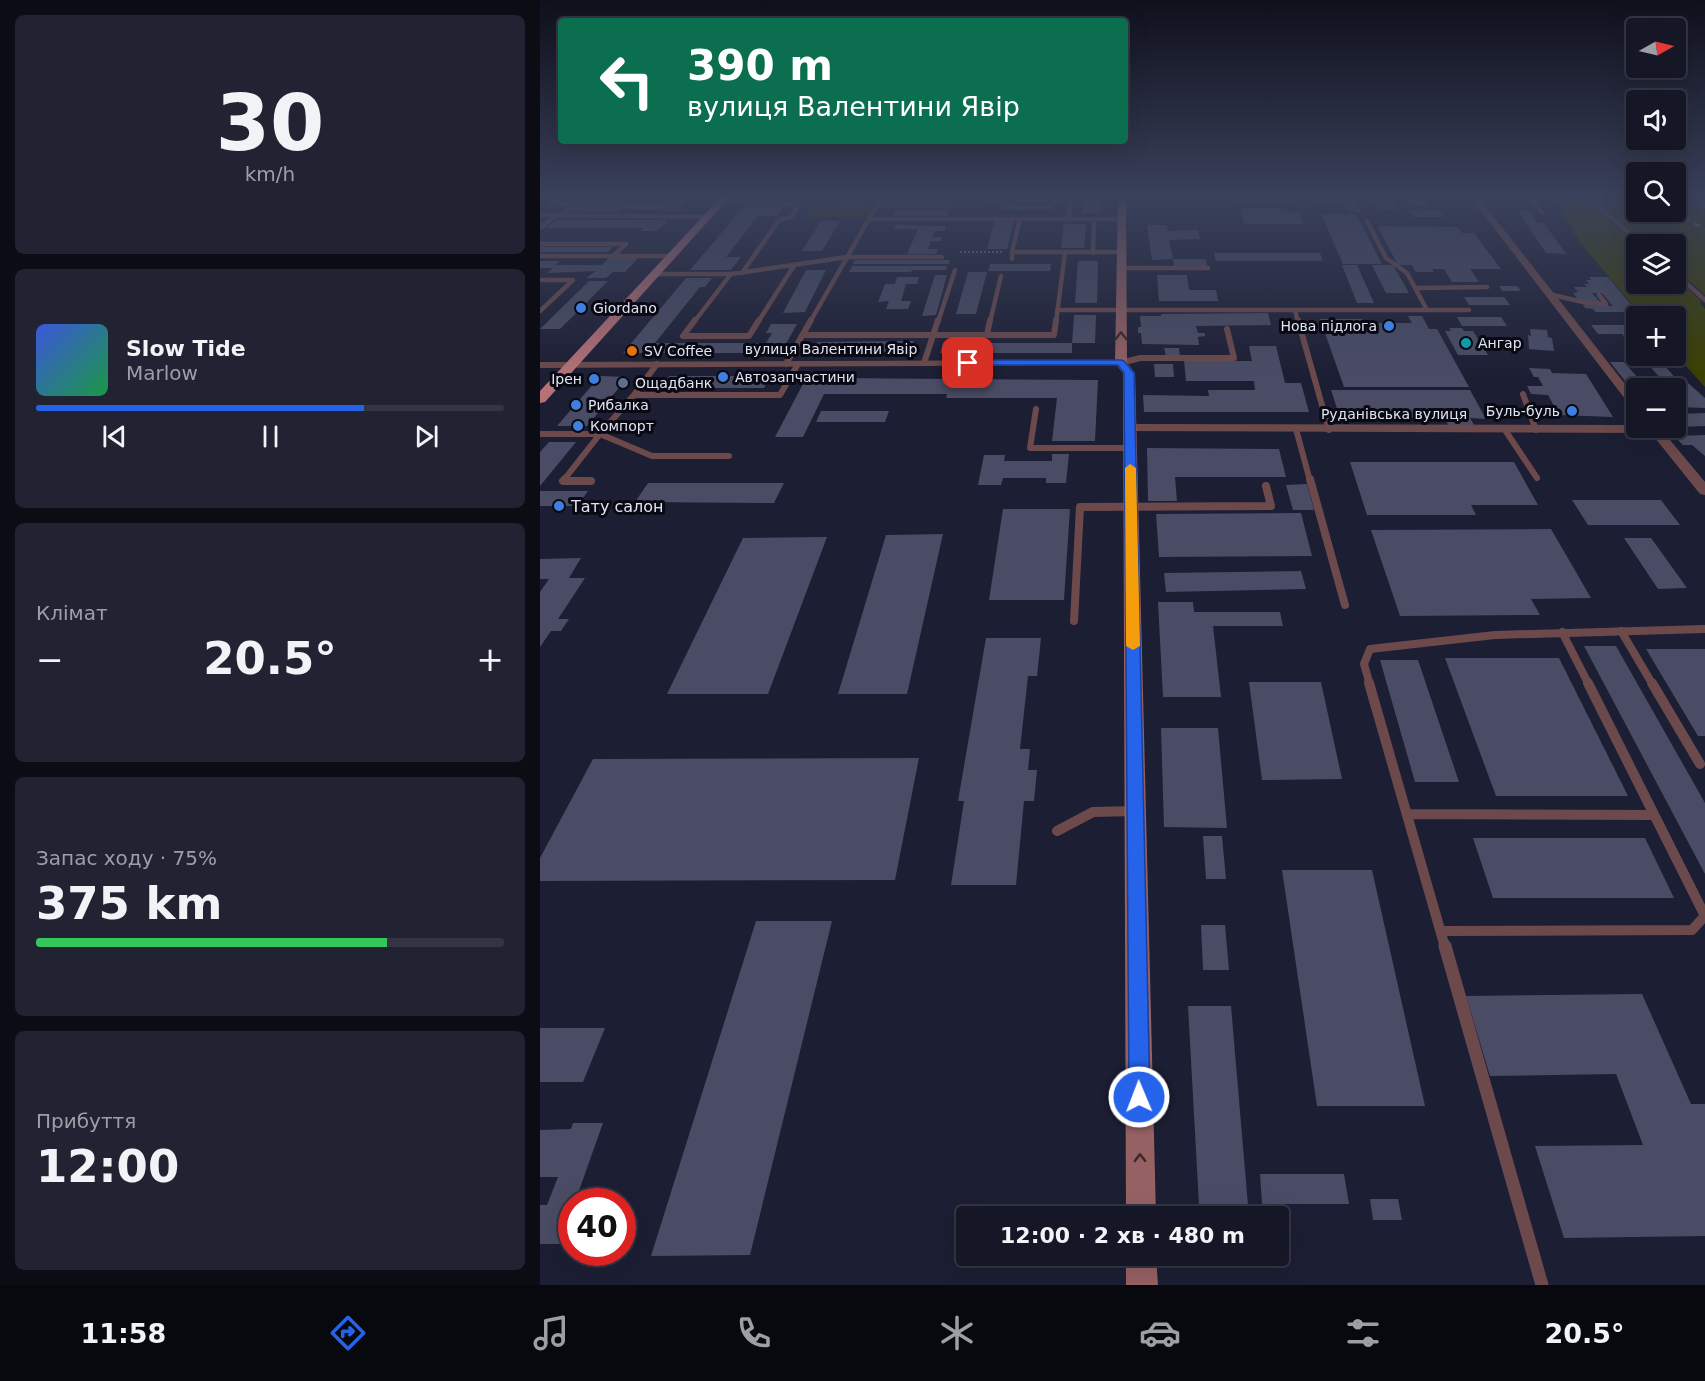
<!DOCTYPE html>
<html lang="uk">
<meta charset="utf-8">
<style>
body{margin:0;font-family:"DejaVu Sans",sans-serif;background:#222332;color:#f1f3f6;height:100vh;display:flex;flex-direction:column;font-size:22px;white-space:nowrap}
*{box-sizing:border-box;margin:0}
p{font-size:20px;color:#9d9fa7}
.icon{flex:none;width:33px;height:33px;fill:none;stroke:currentColor;stroke-width:2;stroke-linecap:round;stroke-linejoin:round}
.map{position:relative;flex:1;overflow:hidden}
.drawer{display:flex;flex-direction:column;gap:15px;padding:15px;background:#0c0c15;width:540px}
.drawer>*{flex:none}
.top-card{position:absolute;left:18px;top:18px;width:570px;height:126px;border-radius:6px;box-shadow:0 6px 24px #0002,0 0 0 2px #343543;background:#0b6e4f;color:#fff;overflow:hidden}
.needle{width:39px;rotate:82deg}
.controls{position:absolute;left:1086px;top:18px;display:grid;gap:12px}
.controls a{display:grid;place-items:center;width:60px;height:60px;border-radius:6px;background:#151626;box-shadow:0 6px 24px #0002,0 0 0 2px #343543;font-size:30px}
.speed{position:absolute;left:18px;top:1188px;display:flex;gap:12px;font-size:30px;font-weight:700;text-align:center}
.speed>*{display:grid;place-content:center;width:78px;height:78px;border-radius:50%;background:#151626;box-shadow:0 6px 24px #0002,0 0 0 2px #343543;line-height:1}
.speed .limit{border:9px solid #d22;background:#fff;color:#111}
.pin{position:absolute;display:grid;place-items:center;width:51px;height:51px;color:#fff;margin:-26px;border-radius:12px;box-shadow:0 3px 9px #0006}
.me{position:absolute;width:66px;margin:-33px;rotate:359deg;stroke-linejoin:round;filter:drop-shadow(0 0 4px #0008)}
.turn{display:flex;align-items:center;gap:21px;height:126px;padding:0 30px;font-size:27px}
.turn .icon{width:78px;height:78px;stroke-width:2.5}
.turn b{display:block;font-size:42px;line-height:51px}
.big{font-size:45px;font-weight:700;line-height:1.1}
.drawer .tile{flex:1;display:flex;flex-direction:column;justify-content:center;gap:9px;min-width:0;padding:0 21px;border-radius:9px;background:#222332}
.drawer .dial{align-items:center;gap:0}
.dial b{font-size:78px;line-height:1}
.song{display:flex;align-items:center;gap:18px}
.cover{width:72px;height:72px;border-radius:9px;background:linear-gradient(135deg,hsl(230 70% 55%),hsl(140 70% 35%))}
.played{height:6px;border-radius:3px;background:linear-gradient(90deg,#2563eb 70%,#343543 70%)}
.keys{display:flex;justify-content:space-around;direction:ltr}
.heat{display:flex;justify-content:space-between;align-items:center;font-size:33px;direction:ltr}
.charge{height:9px;border-radius:4px;background:linear-gradient(90deg,#34c759 75%,#343543 0)}
.trip{position:absolute;left:416px;top:1206px;width:333px;height:60px;border-radius:6px;background:#151626;box-shadow:0 6px 24px #0002,0 0 0 2px #343543;font-weight:700;line-height:60px;text-align:center}
.menu{display:flex;height:96px;justify-content:space-around;align-items:center;background:#08090f;color:#9d9fa7}
.menu .icon{width:42px;height:42px}
.menu .active{color:#2563eb}
.menu b{font-size:27px;color:#f1f3f6}
main{display:flex;flex:1;min-height:0}
.map>svg:first-child{display:block}
.green{fill:#3c4101}
.building{fill:#494c64}
.lines{fill:none;stroke-linecap:round;stroke-linejoin:round}
.path{stroke:#6f7284;stroke-width:2;stroke-dasharray:2 2;stroke-linecap:butt}
.lane-far4{stroke:#6c4a4b;stroke-width:4.5}
.lane-far3{stroke:#6c4a4b;stroke-width:6}
.lane-far2{stroke:#6c4a4b;stroke-width:8}
.lane-far1{stroke:#6c4a4b;stroke-width:10}
.lane{stroke:#6c4a4b;stroke-width:13}
.street{fill:#6c4a4b;fill-rule:evenodd}
.secondary{fill:#966163;fill-rule:evenodd}
.primary{fill:#b77276;fill-rule:evenodd}
.rail{stroke:#7d7f91;stroke-width:2;stroke-dasharray:6 6;stroke-linecap:butt}
.oneway{stroke:#3a282e}
.route{fill:#2563eb;stroke:#184099;stroke-width:1.5}
.slow{fill:#f59e0b}
.shop-dot{fill:#3f7fe0;stroke:#080912;stroke-width:2}
.culture-dot{fill:#0f9aa8;stroke:#080912;stroke-width:2}
.food-dot{fill:#e8710a;stroke:#080912;stroke-width:2}
.service-dot{fill:#5c6f8a;stroke:#080912;stroke-width:2}
.labels{text-anchor:middle;dominant-baseline:central;stroke-width:6;stroke-linejoin:round;paint-order:stroke}
.far-poi-label{font-size:14px;fill:#e0e3f1;stroke:#080912;text-anchor:start}
.far-street-label{font-size:14px;fill:#e0e3f1;stroke:#080912}
.poi-label{font-size:16px;fill:#e0e3f1;stroke:#080912;text-anchor:start}
</style>
<main>
<section class="drawer">
<div class="tile dial"><b>30</b><p>km/h</p></div>
<div class="tile">
<div class="song"><i class="cover"></i><div><b>Slow Tide</b><p>Marlow</p></div></div>
<div class="played"></div>
<div class="keys"><svg class="icon" aria-label="previous" viewBox="0 0 24 24"><path d="M18 5L8 12l10 7zM5 5v14"/></svg><svg class="icon" aria-label="pause" viewBox="0 0 24 24"><path d="M8 5v14M16 5v14"/></svg><svg class="icon" aria-label="next" viewBox="0 0 24 24"><path d="M6 5l10 7-10 7zM19 5v14"/></svg></div>
</div>
<div class="tile"><p>Клімат</p>
<div class="heat"><a>−</a><b class="big">20.5°</b><a>+</a></div>
</div>
<div class="tile"><p>Запас ходу · 75%</p><b class="big">375 km</b><div class="charge"></div></div>
<div class="tile"><p>Прибуття</p><b class="big">12:00</b></div>
</section>
<div class="map">
<svg width="1165" height="1285" viewBox="0 0 1165 1285">
<rect width="100%" height="100%" fill="#1c1e33"/>
<!-- green -->
<path class="green" d="M1013 198H1044L1097 244 1096 284H1136V278L1162 302 1160 303 1165 309V387L1136 355V316H1102L1041 244Z
M1052 198H1096V212H1136V198H1165V295L1136 269V244H1107Z
M273 205H333L327 217H265Z"/>
<!-- building -->
<path class="building" d="M309 198H327L323 204H305Z
M448 198H466L464 205H513L512 210H460L461 204H446Z
M543 198H562L561 213H542Z
M694 198H748L750 202H696Z
M772 198H812L822 213 807 210 804 203 783 204 774 202Z
M830 198H850L859 210H838Z
M865 198H885L891 206H871Z
M129 199H143L141 201H147L137 211 81 209 77 212H22L29 206H84L87 203 125 204Z
M205 205H245L237 216H218L186 257H201L191 270H150Z
M700 208H741L742 212H759L763 224H704Z
M355 210H409L407 216H353Z
M900 210 905 217H874L869 211Z
M978 211H990L998 223H1004L1026 254 1006 253Z
M781 214H816L842 264H803Z
M17 220H128L117 231H101L103 228H6Z
M281 221H300L282 251H262Z
M454 221H474L467 249H447Z
M356 224 378 226H406L405 231H395L392 237H402L401 241H391L388 249H398L396 254H367L378 229H354Z
M524 224H546L544 248H521Z
M607 225H627L628 231 658 230 660 239 629 240 633 259 612 260Z
M837 226 918 227 922 233H934L961 269H930L939 282H912L904 269H892L894 272H876L872 265H858Z
M0 247H73L68 252H0Z
M674 253H780L783 261H676Z
M69 257H99L85 272H73L66 278H46L56 271 7 273 13 268H0V261H20L15 265H62Z
M633 259H666L667 266H634Z
M315 260H410L409 264H313Z
M538 261H558L557 303H535Z
M450 264H511L510 271H448Z
M802 265H817L834 303H817Z
M832 265H853L869 293H846Z
M312 266H407L406 270H372L371 272H309Z
M266 270H286L265 312 243 313Z
M428 272H447L436 314H416Z
M395 275H407L396 315 382 316Z
M617 275H647L649 290H676L678 301H619Z
M357 277H379L377 284H366L361 301H371L368 309H346L349 301 338 302 345 284H355Z
M1049 277H1068L1097 312H1056L1053 309 1045 308 1043 305 1073 306 1062 293H1052L1060 302 1039 301 1033 293 1038 292 1034 287H1047L1044 284H1049L1046 280H1051Z
M146 278H172L165 287H160L115 343H226L232 333H226L231 324H257L241 353H83Z
M49 281H68L20 329H0Z
M959 286H977L981 291H962Z
M924 297H964L970 305H929Z
M728 313 731 325 656 326 658 333H665V336L658 337 659 345 602 344 601 333H598V327H601L600 316H621V314Z
M534 315H556L555 343H532Z
M868 316H882L889 329H897L929 387H804L780 319H822L823 323H872Z
M917 317H961L967 326H922Z
M1051 325H1090L1096 333V351L1082 334H1058Z
M909 328H922L924 331H933L948 355H918L905 331H911Z
M990 329 1007 330 1008 337 1012 338 1014 351 989 349 988 335 991 336Z
M374 341 370 352 271 353 277 342Z
M403 343H532V353H400Z
M709 346H736L745 383H761L769 412H604L603 395 669 396 668 390H715L714 381H646L644 361H712Z
M624 348H639L640 356H626Z
M1101 356H1116L1139 382H1147L1165 398V408L1136 407V393H1141L1136 386H1089L1070 362H1084L1099 379H1121Z
M614 364H633L634 377H615Z
M989 368 1010 369 1012 373 1046 374 1073 417 1019 415 1008 395 991 394 987 386H1003L998 377H994Z
M60 376 88 377 47 426H17Z
M129 376H231L224 388H120Z
M292 378 558 380 555 441H512L517 398H406L407 394H284L263 437H235L264 382H290Z
M791 390H930L946 419 930 418 934 425H908L905 418H800Z
M281 411H349L345 422H276Z
M1165 413V426L1136 427V414Z
M1165 435V456L1152 445H1143L1134 436Z
M9 442H36L0 486V452Z
M607 448 739 449 746 477H635L637 501H608Z
M512 454H529L526 483H506V478H463L461 485H438L444 455H465L464 461H512Z
M810 462H974L998 505H931L936 515H827Z
M108 483H244L234 503 95 502Z
M767 484 774 510H753L746 485Z
M0 491H48L37 506H0Z
M1032 500H1121L1140 525H1048Z
M463 509H530L524 600H449Z
M761 513 772 556 619 557 616 514Z
M1011 529 1051 598 991 599 1000 615 860 616 831 530Z
M403 534 367 694H298L346 535Z
M287 537 228 694H127L203 538Z
M1084 538H1111L1147 588 1118 589Z
M41 558 29 578H45L18 619H29L21 631H11L0 647V592L9 579H0V559Z
M761 571 766 589 626 592 624 573Z
M618 602H653L654 612H740L743 626H673L681 697H623Z
M446 638H501L497 676H488L480 749H490L488 770H497L494 801H484L476 885H411L424 801H418Z
M1044 646H1076L1165 803V874Z
M1106 649H1165V736H1158Z
M905 658H1019L1088 796H956Z
M840 660H878L919 782H875Z
M709 682H781L802 779 722 780Z
M621 728H678L687 828 624 827Z
M379 758 355 880 0 881V858L53 759Z
M663 836H682L686 879H666Z
M933 838H1105L1134 898H953Z
M742 870H832L885 1106H777Z
M216 921H292L210 1255 111 1256Z
M661 925H685L689 970H663Z
M1102 994 1151 1104H1165V1236L1024 1238 995 1146 1103 1145 1076 1074 950 1076 926 996Z
M648 1006H691L708 1205H659Z
M0 1028H65L43 1082H0Z
M33 1123H63L35 1202H32V1211L20 1244H0V1205H7L18 1177H0V1130L31 1129Z
M720 1174H804L809 1204H722Z
M830 1199H858L862 1220H833Z"/>
<g class="lines">
<!-- path -->
<path class="path" d="M267 205H325
M420 252H462"/>
<!-- lane-far4 -->
<path class="lane-far4" d="M18 198 10 204H78
M476 198V200H531
M988 198 1003 213
M1048 198 1102 244
M181 202H240L242 199
M337 205H409
M0 215 168 217
M329 219H582
M529 219 531 198
M0 228 16 216
M0 244H86L73 256
M472 252 480 219
M553 253 554 219
M0 256H132
M472 259V252H582
M582 268H668
M202 273 239 220 251 217 258 206 240 202
M115 274H191L307 257H402
M1136 274 1165 300
M0 280H33L0 311
M875 288 947 287
M1009 294 1047 303 1066 304 1059 295
M517 310H887L867 273 846 258 827 221
M755 310 758 322
M887 310H929
M154 322 191 274
M218 322 255 264
M270 322 341 198
M398 322 415 270
M450 322 461 276
M516 322 525 253"/>
<!-- lane-far3 -->
<path class="lane-far3" d="M155 320 143 336H209L219 320
M758 320 789 430
M263 335H514L516 320
M447 335 450 320
M384 363 398 320
M581 363 600 358H694L687 329
M117 364 94 395H240L258 364
M246 364 271 320
M983 394 996 430
M94 395 60 434 112 456H189
M496 409 490 448H590
M756 429 770 481
M965 430 997 478
M0 434H60L23 481"/>
<!-- lane-far2 -->
<path class="lane-far2" d="M25 479 23 481H51
M770 479 805 605
M534 621 540 507 731 506 726 486
M1081 631 1113 685
M1022 632 1049 685
M830 685 824 664 830 649 955 635 1165 629"/>
<!-- lane-far1 -->
<path class="lane-far1" d="M829 683 905 947
M1112 683 1160 764
M868 814 1114 815
M517 831 553 812 595 811
M902 931 1152 930 1165 916 1048 683"/>
<!-- lane -->
<path class="lane" d="M905 946 1002 1285"/>
<!-- street -->
<path class="street" d="M931 198H939L1096 398V408H1092Z
M581 360 585 361V365L0 368V362Z
M590 424 1096 425V428H1120L1165 482V495L1160 494 1111 433 586 431 584 428Z"/>
<!-- secondary -->
<path class="secondary" d="M578 198H586L587 363 595 373 616 1216H586L583 373 575 363Z
M586 1256H616L618 1285H586Z"/>
<!-- primary -->
<path class="primary" d="M180 198H189L5 402 0 403V391Z"/>
<!-- rail -->
<path class="rail" d="M1150 198 1165 207
M1133 212 1165 229"/>
</g>
<!-- one-way arrows -->
<defs><path id="oneway-chevron" d="M-2-3.5L2.5 0L-2 3.5" fill="none" stroke-width="1.6" stroke-linecap="round" stroke-linejoin="round" transform="scale(1.5)"/></defs>
<g class="oneway">
<use href="#oneway-chevron" transform="translate(581 336) rotate(-90)"/>
<use href="#oneway-chevron" transform="translate(600 1158) rotate(-91)"/>
</g>
<!-- sky -->
<linearGradient id="sky" x2="0" y2="1"><stop stop-color="#0f101c"/><stop offset="0.52" stop-color="#3a415b"/><stop offset="1" stop-color="#3a415b" stop-opacity="0"/></linearGradient>
<rect width="1165" height="378" fill="url(#sky)"/>
<!-- route -->
<path class="route" d="M428 360H581L584 361 594 373 610 1097 607 1104 599 1107 592 1104 589 1097 584 373 578 365H425L423 363Z"/>
<!-- slow -->
<path class="slow" d="M590 464 596 468 600 646 593 650 586 646 585 468Z"/>
<!-- markers -->
<g class="shop-dot">
<circle cx="41" cy="308" r="6"/>
<circle cx="849" cy="326" r="6"/>
<circle cx="183" cy="377" r="6"/>
<circle cx="54" cy="379" r="6"/>
<circle cx="36" cy="405" r="6"/>
<circle cx="1032" cy="411" r="6"/>
<circle cx="38" cy="426" r="6"/>
<circle cx="19" cy="506" r="6"/>
</g>
<circle class="culture-dot" cx="926" cy="343" r="6"/>
<circle class="food-dot" cx="92" cy="351" r="6"/>
<circle class="service-dot" cx="83" cy="383" r="6"/>
<g class="labels">
<!-- far-poi labels -->
<g class="far-poi-label">
<text x="53" y="308">Giordano</text>
<text x="837" y="326" text-anchor="end">Нова підлога</text>
<text x="938" y="343">Ангар</text>
<text x="104" y="351">SV Coffee</text>
<text x="195" y="377">Автозапчастини</text>
<text x="42" y="379" text-anchor="end">Ірен</text>
<text x="95" y="383">Ощадбанк</text>
<text x="48" y="405">Рибалка</text>
<text x="1020" y="411" text-anchor="end">Буль-буль</text>
<text x="50" y="426">Компорт</text>
</g>
<!-- far-street labels -->
<g class="far-street-label">
<text x="291" y="349">вулиця Валентини Явір</text>
<text x="854" y="414">Руданівська вулиця</text>
</g>
<!-- poi labels -->
<g class="poi-label">
<text x="31" y="506">Тату салон</text>
</g>
</g>
</svg>
<div class="controls">
<a><svg class="needle" viewBox="-14 -14 28 28"><path d="M0-13l5 13h-10z" fill="#e53935"/><path d="M0 13l5-13h-10z" fill="#9d9fa7"/></svg></a>
<a><svg class="icon" aria-label="sound" viewBox="0 0 24 24"><path d="M4 9h4l5-4v14l-5-4H4zM17 9q2 3 0 6"/></svg></a>
<a><svg class="icon" aria-label="search" viewBox="0 0 24 24"><circle cx="10" cy="10" r="6"/><path d="M15 15l6 6"/></svg></a>
<a><svg class="icon" aria-label="layers" viewBox="0 0 24 24"><path d="M12 4l9 5-9 5-9-5zM3 14l9 5 9-5"/></svg></a>
<a>+</a>
<a>−</a>
</div>
<div class="speed"><div class="limit">40</div></div>
<div class="pin" style="left:428px;top:363px;background:#d93025"><svg class="icon" aria-label="arrive" viewBox="0 0 24 24"><path d="M6 21V4h12l-3 4 3 4H6"/></svg></div>
<svg class="me" style="left:599px;top:1097px" viewBox="-20 -20 40 40"><circle r="17" fill="#2563eb" stroke="#fff" stroke-width="3"/><path d="M0-11L8 9 0 5-8 9z" fill="#fff"/></svg>
<div class="trip">12:00 · 2 хв · 480 m</div>
<div class="top-card">
<div class="turn"><svg class="icon" aria-label="left" viewBox="0 0 24 24"><path d="M17 20v-9H6M10 6l-5 5 5 5"/></svg><div><b>390 m</b>вулиця Валентини Явір</div></div>
</div>
</div>
</main>
<nav class="menu">
<b>11:58</b>
<svg class="icon active" aria-label="directions" viewBox="0 0 24 24"><path d="M12 3l9 9-9 9-9-9zM9 14v-3h6M13 9l2 2-2 2"/></svg>
<svg class="icon" aria-label="music" viewBox="0 0 24 24"><path d="M9 18V5l10-2v13"/><circle cx="6" cy="18" r="3"/><circle cx="16" cy="16" r="3"/></svg>
<svg class="icon" aria-label="phone" viewBox="0 0 24 24"><path d="M5 4h4l2 5-3 2q2 4 5 5l2-3 5 2v4C11 20 4 13 5 4z"/></svg>
<svg class="icon" aria-label="climate" viewBox="0 0 24 24"><path d="M12 3v18M4 7l16 10M4 17L20 7"/></svg>
<svg class="icon" aria-label="car" viewBox="0 0 24 24"><path d="M5 17H2v-5l4-1 3-4h7l3 4 3 1v5h-3M9 17h6M6 11h13"/><circle cx="7" cy="17" r="2"/><circle cx="17" cy="17" r="2"/></svg>
<svg class="icon" aria-label="filters" viewBox="0 0 24 24"><path d="M4 7h16M4 17h16"/><circle cx="9" cy="7" r="2"/><circle cx="15" cy="17" r="2"/></svg>
<b>20.5°</b>
</nav>
